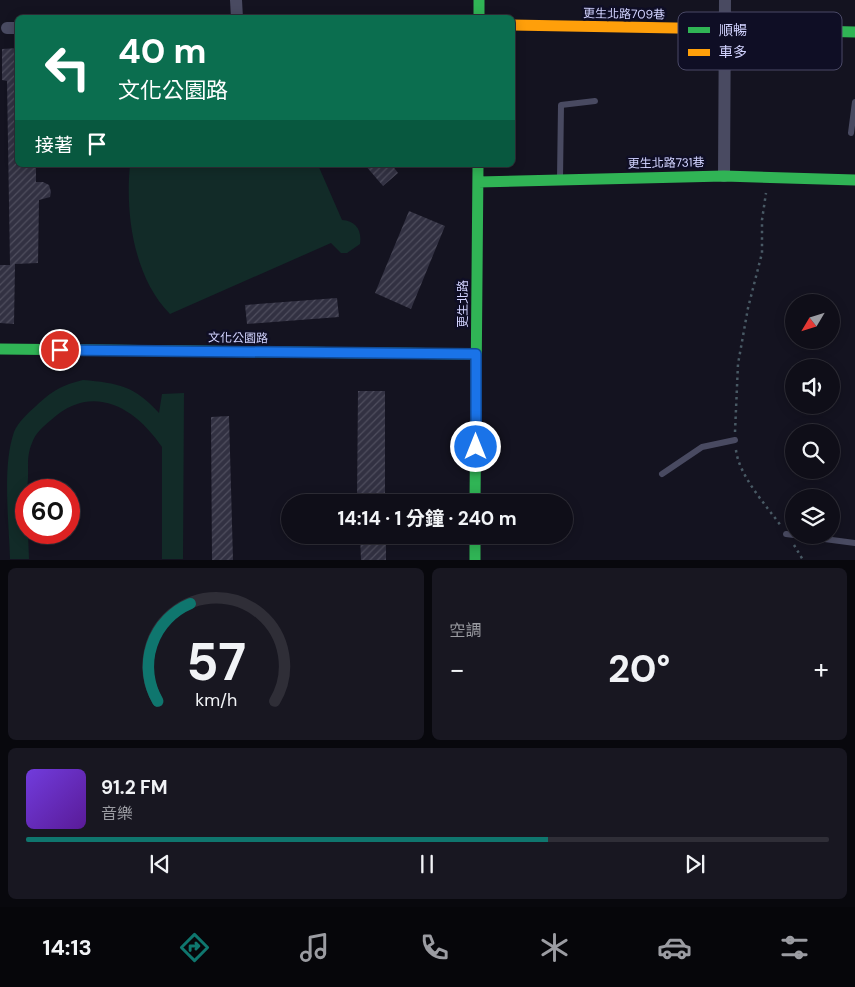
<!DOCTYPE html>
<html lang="zh-TW">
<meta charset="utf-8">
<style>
body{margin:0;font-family:"DM Sans","Noto Sans TC",sans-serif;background:#181721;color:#f1f3f6;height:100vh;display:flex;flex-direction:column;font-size:19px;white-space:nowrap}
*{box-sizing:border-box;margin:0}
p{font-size:16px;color:#9b9ca2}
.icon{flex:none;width:28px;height:28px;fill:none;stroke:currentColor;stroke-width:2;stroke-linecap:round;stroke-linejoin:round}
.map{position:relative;height:560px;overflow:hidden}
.side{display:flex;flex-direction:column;gap:8px;padding:8px;background:#08080d;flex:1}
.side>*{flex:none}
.top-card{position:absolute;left:15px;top:15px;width:500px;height:152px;border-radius:8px;box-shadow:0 2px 12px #0003,0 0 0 1px #2f2e37;background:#0b6e4f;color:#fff;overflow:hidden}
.needle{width:32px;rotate:232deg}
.tools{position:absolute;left:785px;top:294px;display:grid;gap:10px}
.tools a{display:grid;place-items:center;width:55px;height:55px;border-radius:50%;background:#0f0e18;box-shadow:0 2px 12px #0003,0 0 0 1px #2f2e37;font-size:25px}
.speed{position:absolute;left:15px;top:479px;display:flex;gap:10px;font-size:25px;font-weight:700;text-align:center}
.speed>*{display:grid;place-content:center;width:65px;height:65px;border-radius:50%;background:#0f0e18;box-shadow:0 2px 12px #0003,0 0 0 1px #2f2e37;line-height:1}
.speed .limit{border:8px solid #d22;background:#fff;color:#111}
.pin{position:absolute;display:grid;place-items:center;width:42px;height:42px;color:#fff;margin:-21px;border:2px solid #fff;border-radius:50%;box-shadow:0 1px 5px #0007}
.me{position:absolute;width:55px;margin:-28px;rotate:0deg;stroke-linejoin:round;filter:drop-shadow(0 0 4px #0008)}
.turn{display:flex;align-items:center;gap:18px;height:105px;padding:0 20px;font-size:22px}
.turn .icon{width:65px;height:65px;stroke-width:2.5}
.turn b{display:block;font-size:35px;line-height:42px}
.then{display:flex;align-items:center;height:48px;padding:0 20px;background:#0003;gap:10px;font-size:19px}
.big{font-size:38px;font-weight:700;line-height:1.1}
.side .card{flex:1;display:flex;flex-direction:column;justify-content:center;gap:8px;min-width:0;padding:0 18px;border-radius:8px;background:#181721}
.side .dial{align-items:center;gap:0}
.dial svg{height:130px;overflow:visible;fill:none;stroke:#2f2e37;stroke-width:7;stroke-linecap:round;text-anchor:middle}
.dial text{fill:#f1f3f6;stroke:none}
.song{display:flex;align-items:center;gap:15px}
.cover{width:60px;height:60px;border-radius:8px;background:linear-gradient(135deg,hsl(260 70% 55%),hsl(270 70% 35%))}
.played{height:5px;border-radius:2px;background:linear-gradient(90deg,#0f766e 65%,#2f2e37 65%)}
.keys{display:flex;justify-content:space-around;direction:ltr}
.heat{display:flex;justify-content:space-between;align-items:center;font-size:28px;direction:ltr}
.side .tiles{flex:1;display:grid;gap:8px;grid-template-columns:1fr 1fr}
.card:last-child{grid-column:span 2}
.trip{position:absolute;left:281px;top:494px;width:292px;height:50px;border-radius:25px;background:#0f0e18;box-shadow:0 2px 12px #0003,0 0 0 1px #2f2e37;font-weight:700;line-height:50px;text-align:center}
.tab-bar{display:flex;height:80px;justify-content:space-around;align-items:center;background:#06060a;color:#9b9ca2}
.tab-bar .icon{width:35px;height:35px}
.tab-bar .current{color:#0f766e}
.tab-bar b{font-size:22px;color:#f1f3f6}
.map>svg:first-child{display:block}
.pitch{fill:#122b28}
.building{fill:url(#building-hatch)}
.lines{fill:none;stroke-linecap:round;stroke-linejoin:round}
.path{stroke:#495a65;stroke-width:2.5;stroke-dasharray:2.5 4;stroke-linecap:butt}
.lane{stroke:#494a61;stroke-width:6}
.street{stroke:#494a61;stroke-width:12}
.fast{stroke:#30b455;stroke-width:11}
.slow{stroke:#ff9f0a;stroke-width:11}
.route-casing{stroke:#114b97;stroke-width:12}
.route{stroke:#1a73e8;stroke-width:9}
.labels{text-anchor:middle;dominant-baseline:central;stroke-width:5;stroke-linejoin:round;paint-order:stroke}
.street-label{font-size:12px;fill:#d2d3ff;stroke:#0f0e25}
.key{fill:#0f0e25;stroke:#4a4966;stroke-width:1}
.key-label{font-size:14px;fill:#d2d3ff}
</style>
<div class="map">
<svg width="855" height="560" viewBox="0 0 855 560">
<defs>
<pattern id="building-hatch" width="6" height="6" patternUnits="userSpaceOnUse" patternTransform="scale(1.25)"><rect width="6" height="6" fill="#323142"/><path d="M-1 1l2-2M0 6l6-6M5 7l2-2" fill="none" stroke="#4f4e5e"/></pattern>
</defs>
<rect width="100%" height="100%" fill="#141320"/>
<!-- pitch -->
<path class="pitch" d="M130 165H318L342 220C356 221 362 230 360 244L347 253H341L331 243 170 314C134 278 125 214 130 165Z
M83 380C118 383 135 386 159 413L162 394 184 393 183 559H162V447C135 407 92 382 51 420 44 426 35 433 32 443 25 460 30 471 27 488 25 501 26 518 26 532L28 533 29 559H10C9 522 2 466 14 432 18 422 28 413 36 406 52 391 62 385 83 380Z"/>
<!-- building -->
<path class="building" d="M18 48V165H36V182H43L49 185 51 192 50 197 39 200 38 263 15 264 14 324 0 323V265H10L7 81 2 80V49Z
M365 165H392L398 173 383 186Z
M409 211 445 226 411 309 375 293Z
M337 298 339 317 247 324 245 305Z
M358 391H385V502H357Z
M229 416 233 560H212L211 417Z
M360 535H386V560H361Z"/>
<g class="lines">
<!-- path -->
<path class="path" d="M735 432 738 364 748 308 762 253V220L766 193
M736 450C739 476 766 505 781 526
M794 545 803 560"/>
<!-- lane -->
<path class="lane" d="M851 133 855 102
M560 178 561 105 595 101
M662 474 702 447 735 440
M786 534 794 535
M794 535 855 543"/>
<!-- street -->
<path class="street" d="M236 0 237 18
M7 28H18
M724 176 725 0"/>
<!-- fast -->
<path class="fast" d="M479 0V18
M730 29 855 32
M478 182 724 176 855 180
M0 349 476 354
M475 502 478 165
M475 535V560"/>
<!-- slow -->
<path class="slow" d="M512 25 730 29"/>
</g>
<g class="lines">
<defs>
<path id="route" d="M60 350 476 354V447"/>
</defs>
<!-- route casing -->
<use href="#route" class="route-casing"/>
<!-- route -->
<use href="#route" class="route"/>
</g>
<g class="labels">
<!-- street labels -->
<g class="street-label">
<text transform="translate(624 14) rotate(1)">更生北路709巷</text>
<text transform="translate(666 163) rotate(-1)">更生北路731巷</text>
<text transform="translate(463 304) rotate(-90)">更生北路</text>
<text transform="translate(238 338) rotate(1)">文化公園路</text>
</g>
</g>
<!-- legend -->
<rect x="678" y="12" width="164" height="58" rx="8" class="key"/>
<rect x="688" y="27" width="22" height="6" fill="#30b455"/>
<rect x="688" y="49" width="22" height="7" fill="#ff9f0a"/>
<g class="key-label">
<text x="719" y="35">順暢</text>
<text x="719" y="57">車多</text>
</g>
</svg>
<div class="tools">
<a><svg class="needle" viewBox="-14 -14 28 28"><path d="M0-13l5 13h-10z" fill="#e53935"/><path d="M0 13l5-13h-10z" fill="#9b9ca2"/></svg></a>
<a><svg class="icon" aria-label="sound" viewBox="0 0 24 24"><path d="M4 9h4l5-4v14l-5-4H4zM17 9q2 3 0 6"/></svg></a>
<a><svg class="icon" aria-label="search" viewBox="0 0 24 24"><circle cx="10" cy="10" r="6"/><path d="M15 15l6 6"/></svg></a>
<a><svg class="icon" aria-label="layers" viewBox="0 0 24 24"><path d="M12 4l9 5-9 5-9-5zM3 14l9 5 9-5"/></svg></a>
</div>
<div class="speed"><div class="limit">60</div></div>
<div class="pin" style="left:60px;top:350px;background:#d93025"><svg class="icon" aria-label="arrive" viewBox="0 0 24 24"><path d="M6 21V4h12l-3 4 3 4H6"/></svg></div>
<svg class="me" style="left:476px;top:447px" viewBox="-20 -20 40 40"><circle r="17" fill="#1a73e8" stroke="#fff" stroke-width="3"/><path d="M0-11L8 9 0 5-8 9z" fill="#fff"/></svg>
<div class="trip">14:14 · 1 分鐘 · 240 m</div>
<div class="top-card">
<div class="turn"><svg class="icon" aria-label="left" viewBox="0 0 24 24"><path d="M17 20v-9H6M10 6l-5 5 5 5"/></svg><div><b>40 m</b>文化公園路</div></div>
<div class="then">接著<svg class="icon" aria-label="arrive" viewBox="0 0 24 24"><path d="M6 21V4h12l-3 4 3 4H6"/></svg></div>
</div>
</div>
<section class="side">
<div class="tiles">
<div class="card dial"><svg viewBox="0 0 100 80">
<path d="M14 69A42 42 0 1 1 86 69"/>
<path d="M14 69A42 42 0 0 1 34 9" stroke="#0f766e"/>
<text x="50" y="56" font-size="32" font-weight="700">57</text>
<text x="50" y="72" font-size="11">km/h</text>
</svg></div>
<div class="card"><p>空調</p>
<div class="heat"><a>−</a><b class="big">20°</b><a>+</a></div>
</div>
<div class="card">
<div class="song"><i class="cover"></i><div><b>91.2 FM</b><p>音樂</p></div></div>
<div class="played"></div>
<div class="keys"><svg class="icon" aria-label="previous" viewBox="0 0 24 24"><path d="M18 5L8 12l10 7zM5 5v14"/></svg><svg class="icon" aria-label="pause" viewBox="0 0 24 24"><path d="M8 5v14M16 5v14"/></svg><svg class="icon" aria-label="next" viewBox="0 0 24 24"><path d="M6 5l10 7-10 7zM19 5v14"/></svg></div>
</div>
</div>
</section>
<nav class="tab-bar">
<b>14:13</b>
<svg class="icon current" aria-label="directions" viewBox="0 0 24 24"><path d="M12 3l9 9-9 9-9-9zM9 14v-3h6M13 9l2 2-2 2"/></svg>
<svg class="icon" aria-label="music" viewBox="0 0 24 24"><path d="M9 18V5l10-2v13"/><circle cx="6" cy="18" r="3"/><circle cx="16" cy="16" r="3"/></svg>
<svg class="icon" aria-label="phone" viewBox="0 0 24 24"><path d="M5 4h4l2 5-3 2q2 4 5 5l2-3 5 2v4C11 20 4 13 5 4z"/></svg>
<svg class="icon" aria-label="climate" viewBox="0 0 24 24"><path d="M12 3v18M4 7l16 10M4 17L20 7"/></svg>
<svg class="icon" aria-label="car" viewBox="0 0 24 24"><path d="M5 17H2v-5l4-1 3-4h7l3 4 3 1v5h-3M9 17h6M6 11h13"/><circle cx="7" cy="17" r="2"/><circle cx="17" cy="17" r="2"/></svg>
<svg class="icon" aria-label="filters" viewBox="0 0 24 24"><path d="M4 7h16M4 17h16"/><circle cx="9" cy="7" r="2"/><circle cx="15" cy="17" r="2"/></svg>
</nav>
